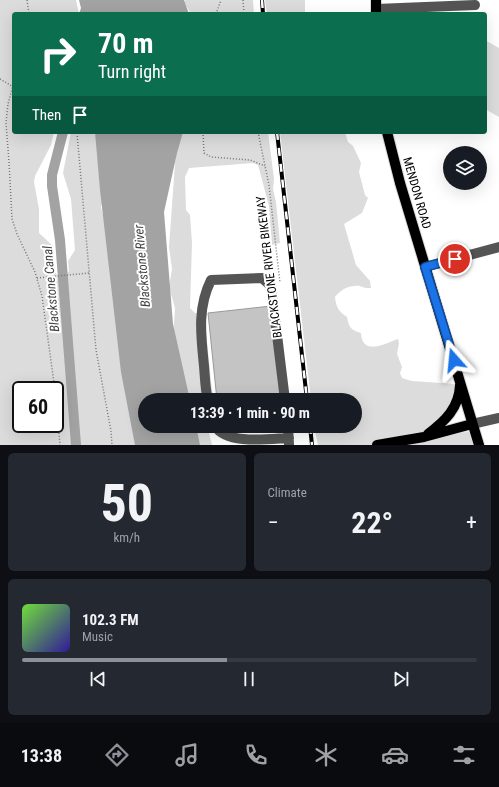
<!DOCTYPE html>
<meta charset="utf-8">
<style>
body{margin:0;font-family:"Roboto Condensed",sans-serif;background:#242831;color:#f1f3f6;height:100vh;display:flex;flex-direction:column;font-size:15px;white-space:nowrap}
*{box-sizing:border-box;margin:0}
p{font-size:13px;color:#9ea1a6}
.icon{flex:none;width:22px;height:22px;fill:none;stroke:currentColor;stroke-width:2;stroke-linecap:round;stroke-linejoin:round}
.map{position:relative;height:445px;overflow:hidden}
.drawer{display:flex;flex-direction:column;gap:8px;padding:8px;background:#0d0f14;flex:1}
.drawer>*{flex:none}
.guide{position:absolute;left:12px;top:12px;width:475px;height:122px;border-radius:4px;box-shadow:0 4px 16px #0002;background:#0b6e4f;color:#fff;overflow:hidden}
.buttons{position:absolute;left:443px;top:146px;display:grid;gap:8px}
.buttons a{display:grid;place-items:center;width:44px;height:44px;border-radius:50%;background:#171b24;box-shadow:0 4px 16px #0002;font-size:20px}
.speed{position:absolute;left:12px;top:381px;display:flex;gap:8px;font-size:20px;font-weight:700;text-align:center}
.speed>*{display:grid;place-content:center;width:52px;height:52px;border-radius:50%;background:#171b24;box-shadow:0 4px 16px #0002;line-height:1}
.speed .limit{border:2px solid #111;border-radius:6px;background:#fff;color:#111}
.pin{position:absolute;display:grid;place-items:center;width:34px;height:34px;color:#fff;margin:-17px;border:2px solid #fff;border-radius:50%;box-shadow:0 1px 4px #0007}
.me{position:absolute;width:44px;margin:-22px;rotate:342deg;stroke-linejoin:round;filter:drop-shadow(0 0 3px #0008)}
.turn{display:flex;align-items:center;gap:14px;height:84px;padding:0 20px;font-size:18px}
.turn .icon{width:52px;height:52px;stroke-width:2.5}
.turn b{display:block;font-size:28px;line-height:34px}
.then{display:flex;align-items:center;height:38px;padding:0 20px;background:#0003;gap:8px;font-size:15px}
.big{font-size:30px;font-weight:700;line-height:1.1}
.drawer .card{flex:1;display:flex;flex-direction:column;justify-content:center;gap:6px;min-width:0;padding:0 14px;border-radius:6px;background:#242831}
.drawer .dial{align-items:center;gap:0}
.dial b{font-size:52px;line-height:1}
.song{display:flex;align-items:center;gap:12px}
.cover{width:48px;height:48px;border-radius:6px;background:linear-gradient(135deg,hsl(100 70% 55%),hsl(250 70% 35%))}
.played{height:4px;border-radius:2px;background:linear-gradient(90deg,#8c9099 45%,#363941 45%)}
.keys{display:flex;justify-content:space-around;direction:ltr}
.heat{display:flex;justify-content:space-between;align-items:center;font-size:22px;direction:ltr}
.drawer .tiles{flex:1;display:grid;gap:8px;grid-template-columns:1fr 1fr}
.card:last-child{grid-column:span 2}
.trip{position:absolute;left:138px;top:393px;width:224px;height:40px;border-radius:20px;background:#171b24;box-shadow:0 4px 16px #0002;font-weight:700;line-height:40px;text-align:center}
.dock{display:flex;height:64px;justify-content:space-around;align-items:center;background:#090b0e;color:#9ea1a6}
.dock .icon{width:28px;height:28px}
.dock .active{color:#8c9099}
.dock b{font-size:18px;color:#f1f3f6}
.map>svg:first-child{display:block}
.green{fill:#dcdcdc;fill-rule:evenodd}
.water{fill:#a3a3a3}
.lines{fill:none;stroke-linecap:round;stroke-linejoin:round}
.canal{stroke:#a3a3a3;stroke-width:10}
.building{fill:#c4c4c4;stroke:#999}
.major-casing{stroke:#dbdbdb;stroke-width:12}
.path{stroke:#777;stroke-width:1.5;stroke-dasharray:1 2;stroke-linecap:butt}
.minor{stroke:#555;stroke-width:10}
.major{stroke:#000;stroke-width:10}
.rail-casing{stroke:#000;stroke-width:4}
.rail{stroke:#fff;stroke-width:2.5;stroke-dasharray:8;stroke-linecap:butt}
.route-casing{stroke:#114b97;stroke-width:10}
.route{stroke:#1a73e8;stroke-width:7}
.labels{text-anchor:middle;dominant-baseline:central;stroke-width:4;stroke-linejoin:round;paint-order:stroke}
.street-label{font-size:12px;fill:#000;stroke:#fff}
.water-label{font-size:13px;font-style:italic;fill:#444;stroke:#fff}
</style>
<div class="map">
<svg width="499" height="445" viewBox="0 0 499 445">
<rect width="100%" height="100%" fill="#fff"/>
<!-- green -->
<path class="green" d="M0 0H76L79 14H14V132H54L51 145 35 176 34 182 39 209V233L53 246 56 274 64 279 69 271 68 261 75 250 71 199 63 173 71 132H106L103 198 101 207 119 285 141 445H0ZM21 390H55V424H21Z
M185 0H253L254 14H191L184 2Z
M265 0H305V14H267Z
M485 40 499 48V117L485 109Z
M181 132H268L274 179 273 189 276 202 280 243 272 245 269 206 258 165 253 163 189 168 185 177 186 210 190 215 192 243 190 308 195 313H204L213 400H184L173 339 175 308 169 287 172 269 169 247 176 150Z
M280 132H345L348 142 353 146 361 163 359 172 365 195 368 198 362 213 344 224 356 265 370 281 371 288C363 289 361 285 355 286 346 286 340 291 335 297 336 307 339 312 347 317 349 328 351 330 361 333 362 356 385 344 398 339L399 343 397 354 402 367 400 373 402 378 412 381 456 384V392L444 421 445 435 474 431 478 445H318L314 426H355V400H311Z
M190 426H217V428L210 430 209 433 212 445H196Z"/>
<!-- water -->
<path class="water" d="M79 0H184L189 14H79L81 8Z
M95 132H183L177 153 164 212 173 324 190 400H145V426H196L200 445H135L121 372 100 190Z"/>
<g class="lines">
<!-- canal -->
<path class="canal" d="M63 132 52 175V186L60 240 76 445"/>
</g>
<!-- building -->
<path class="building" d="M271 306 282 400H217L208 313Z"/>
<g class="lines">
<defs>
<path id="major" d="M376 14V0
M387 132 400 183 479 445
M428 434C445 421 459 408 460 385
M377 445 424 437 472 424"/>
</defs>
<!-- major casing -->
<use href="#major" class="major-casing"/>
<!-- path -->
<path class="path" d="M27 0 29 14
M243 0 244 14
M216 14 221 0
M0 79 12 86
M14 82 8 104 6 123 9 162 12 219 17 234 35 272 42 296 55 390
M203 132 204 153 211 157 250 160 265 166
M258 132 269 185 280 283
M77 133 96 350 111 431 112 445
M37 278 89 273
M55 391 60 445"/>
<!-- minor -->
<path class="minor" d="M376 9 475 5
M425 267 499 247
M208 400C205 389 205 377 204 366 201 336 197 308 211 280L262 278 271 286 285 400
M472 424 499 418
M215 426C227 445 268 439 289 438
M288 426 289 445"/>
<!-- major -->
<use href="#major" class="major"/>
<defs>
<path id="rail" d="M262 0 263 14
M277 132 307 400
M310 426 312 445"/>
</defs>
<!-- rail casing -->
<use href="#rail" class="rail-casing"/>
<!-- rail -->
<use href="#rail" class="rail"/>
</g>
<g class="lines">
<defs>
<path id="route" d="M454 360 425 267 455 259"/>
</defs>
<!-- route casing -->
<use href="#route" class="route-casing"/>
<!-- route -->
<use href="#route" class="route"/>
</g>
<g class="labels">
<!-- street labels -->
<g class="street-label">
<text transform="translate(417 193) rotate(74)">MENDON ROAD</text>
<text transform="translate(269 267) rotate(-97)">BLACKSTONE RIVER BIKEWAY</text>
</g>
<!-- water labels -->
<g class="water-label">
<text transform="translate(142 266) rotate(-95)">Blackstone River</text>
<text transform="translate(51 289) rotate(-95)">Blackstone Canal</text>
</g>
</g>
</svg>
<div class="buttons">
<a><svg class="icon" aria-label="layers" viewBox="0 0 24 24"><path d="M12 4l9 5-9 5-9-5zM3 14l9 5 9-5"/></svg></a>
</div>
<div class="speed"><div class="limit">60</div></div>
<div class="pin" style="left:455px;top:259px;background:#d93025"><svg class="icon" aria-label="arrive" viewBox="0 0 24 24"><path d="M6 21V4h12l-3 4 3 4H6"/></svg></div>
<svg class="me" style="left:454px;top:360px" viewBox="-20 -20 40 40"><path d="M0-17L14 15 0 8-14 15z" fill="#1a73e8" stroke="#fff" stroke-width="4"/></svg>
<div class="trip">13:39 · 1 min · 90 m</div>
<div class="guide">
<div class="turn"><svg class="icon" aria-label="right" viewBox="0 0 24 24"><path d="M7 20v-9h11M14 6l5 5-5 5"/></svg><div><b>70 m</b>Turn right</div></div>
<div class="then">Then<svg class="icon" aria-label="arrive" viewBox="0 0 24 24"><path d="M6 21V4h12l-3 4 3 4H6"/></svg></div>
</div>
</div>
<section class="drawer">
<div class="tiles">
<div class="card dial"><b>50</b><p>km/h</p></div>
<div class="card"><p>Climate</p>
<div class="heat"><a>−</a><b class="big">22°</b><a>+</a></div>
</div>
<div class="card">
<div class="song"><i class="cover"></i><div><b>102.3 FM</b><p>Music</p></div></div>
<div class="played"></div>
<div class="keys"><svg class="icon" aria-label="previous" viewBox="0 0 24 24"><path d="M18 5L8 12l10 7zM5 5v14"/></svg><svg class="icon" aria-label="pause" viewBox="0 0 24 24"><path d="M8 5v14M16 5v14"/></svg><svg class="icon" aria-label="next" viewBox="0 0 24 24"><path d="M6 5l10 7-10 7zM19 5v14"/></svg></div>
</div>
</div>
</section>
<nav class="dock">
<b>13:38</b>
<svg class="icon active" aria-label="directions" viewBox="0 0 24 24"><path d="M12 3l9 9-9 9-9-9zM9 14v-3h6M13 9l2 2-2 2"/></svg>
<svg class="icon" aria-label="music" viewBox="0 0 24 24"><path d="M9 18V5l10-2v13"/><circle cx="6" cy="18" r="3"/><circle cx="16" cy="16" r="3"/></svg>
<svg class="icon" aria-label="phone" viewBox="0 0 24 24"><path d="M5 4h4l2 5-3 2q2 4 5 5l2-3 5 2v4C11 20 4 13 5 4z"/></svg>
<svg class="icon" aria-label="climate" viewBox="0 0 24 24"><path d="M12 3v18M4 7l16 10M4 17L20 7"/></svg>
<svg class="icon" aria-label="car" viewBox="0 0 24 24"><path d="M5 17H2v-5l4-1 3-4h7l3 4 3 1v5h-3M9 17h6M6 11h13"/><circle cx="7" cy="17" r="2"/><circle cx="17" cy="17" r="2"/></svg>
<svg class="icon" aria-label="filters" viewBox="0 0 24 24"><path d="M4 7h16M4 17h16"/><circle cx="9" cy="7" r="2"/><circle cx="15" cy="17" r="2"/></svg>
</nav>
